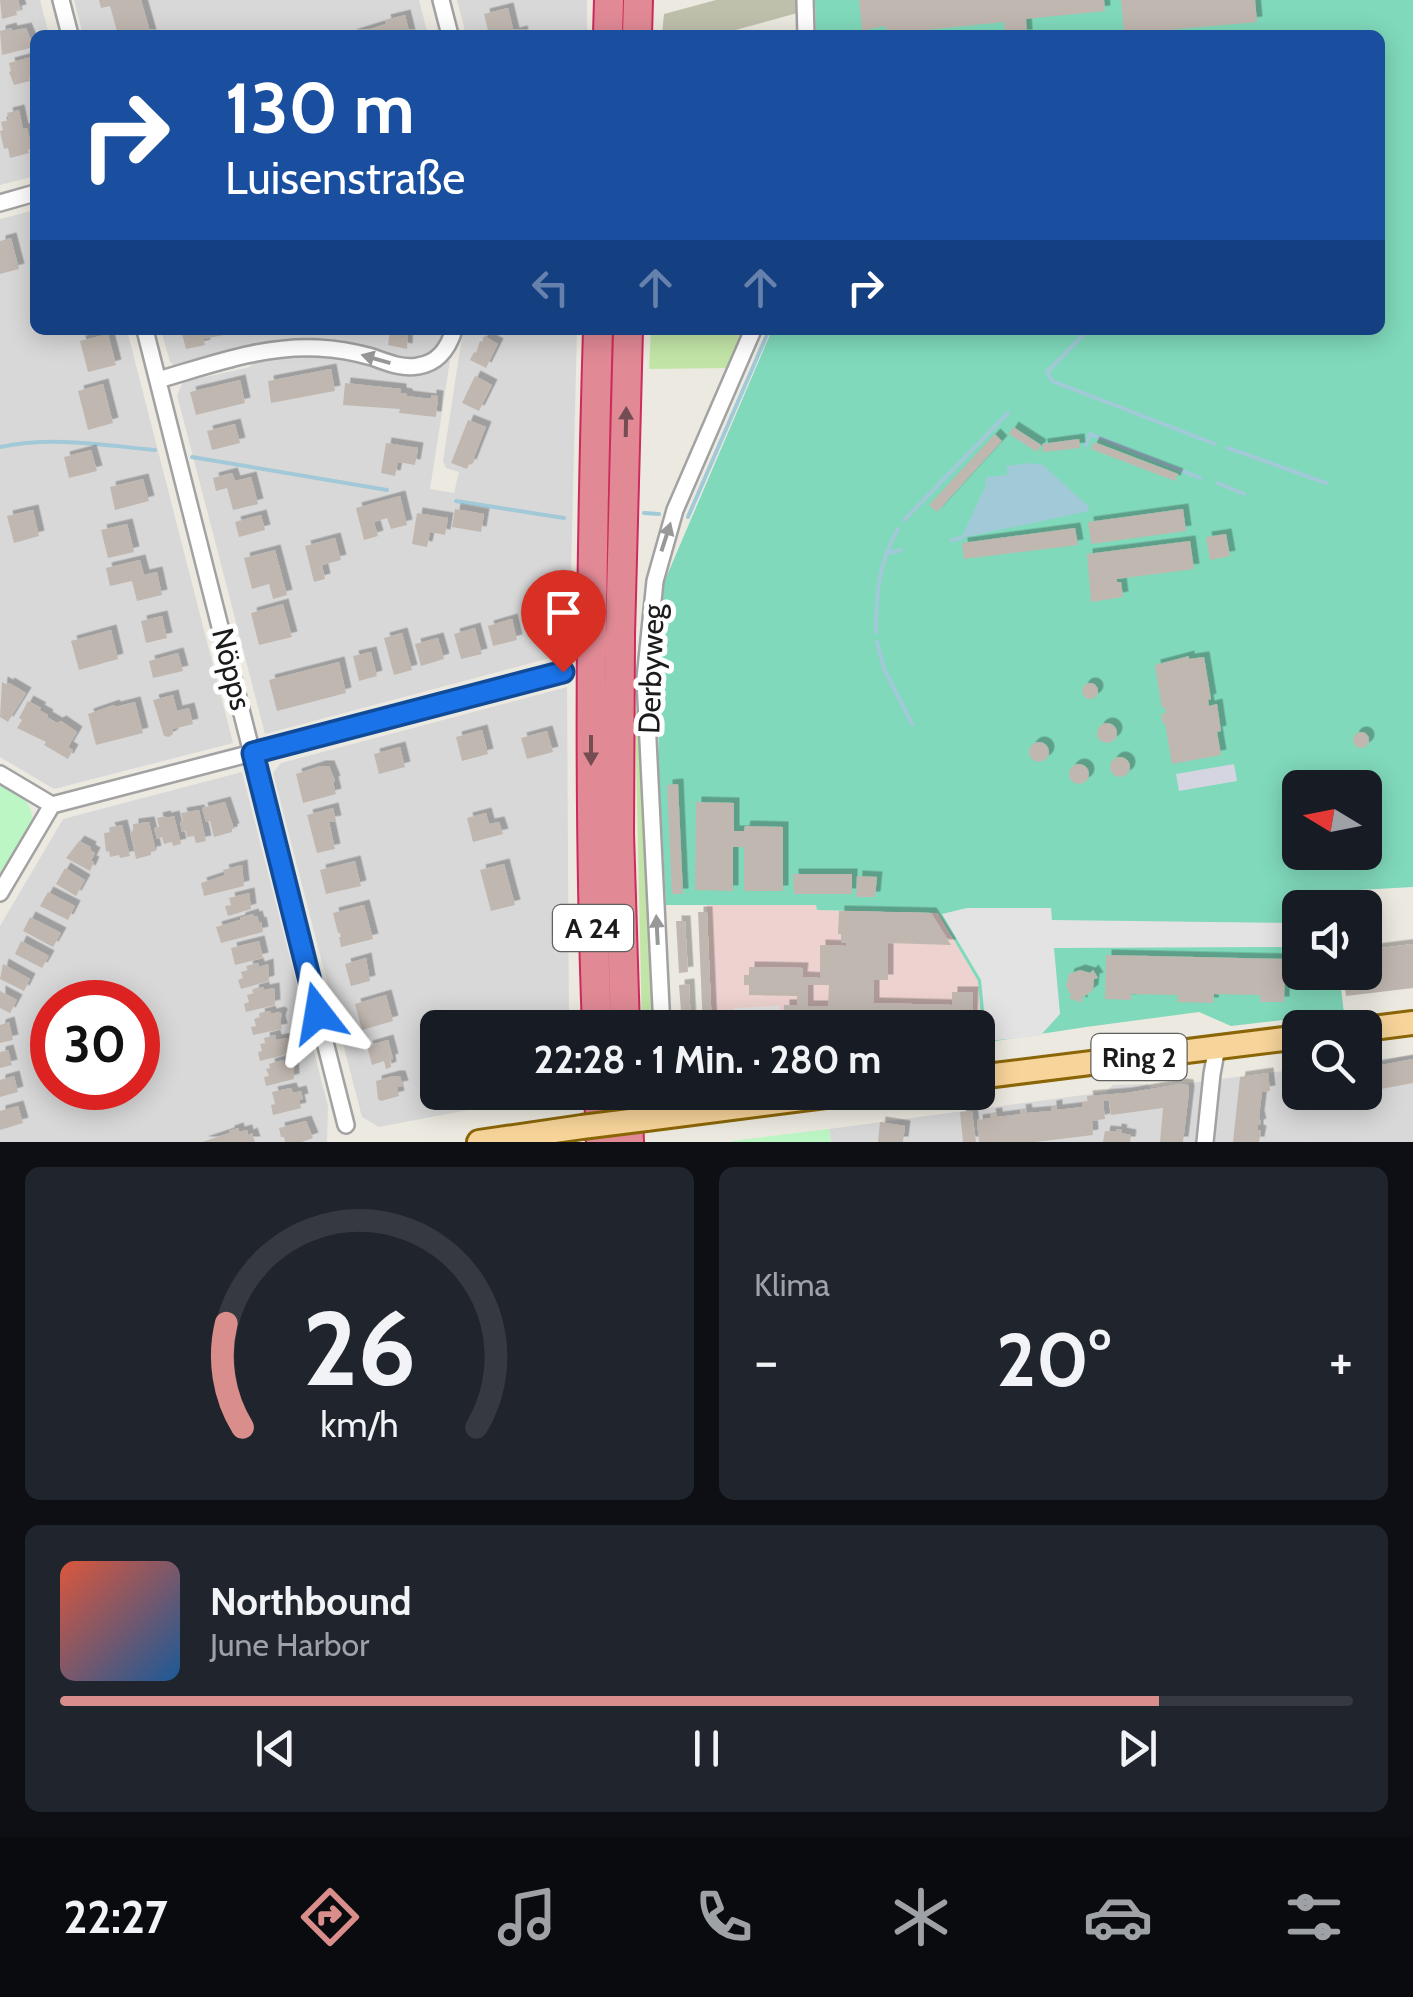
<!DOCTYPE html>
<html lang="de">
<meta charset="utf-8">
<style>
body{margin:0;font-family:Cabin,sans-serif;background:#20242c;color:#f1f3f6;height:100vh;display:flex;flex-direction:column;font-size:38px;white-space:nowrap}
*{box-sizing:border-box;margin:0}
p{font-size:32px;color:#9ea1a6}
.icon{flex:none;width:55px;height:55px;fill:none;stroke:currentColor;stroke-width:2;stroke-linecap:round;stroke-linejoin:round}
.map{position:relative;height:1142px;overflow:hidden}
.sheet{display:flex;flex-direction:column;gap:25px;padding:25px;background:#0d0f14;flex:1}
.sheet>*{flex:none}
.guide{position:absolute;left:30px;top:30px;width:1355px;height:305px;border-radius:15px;box-shadow:0 5px 25px #0003;background:#1a4fa0;color:#fff;overflow:hidden}
.needle{width:65px;rotate:280deg}
.tools{position:absolute;left:1282px;top:770px;display:grid;gap:20px}
.tools a{display:grid;place-items:center;width:100px;height:100px;border-radius:15px;background:#171b24;box-shadow:0 5px 25px #0003;font-size:50px}
.speed{position:absolute;left:30px;top:980px;display:flex;gap:20px;font-size:50px;font-weight:700;text-align:center}
.speed>*{display:grid;place-content:center;width:130px;height:130px;border-radius:50%;background:#171b24;box-shadow:0 5px 25px #0003;line-height:1}
.speed .limit{border:15px solid #d22;background:#fff;color:#111}
.pin{position:absolute;display:grid;place-items:center;width:85px;height:85px;color:#fff;margin:-102px -42px;border-radius:50% 50% 50% 0;rotate:-45deg;box-shadow:0 0 10px #0007}
.pin .icon{rotate:45deg}
.me{position:absolute;width:110px;margin:-55px;rotate:346deg;stroke-linejoin:round;filter:drop-shadow(0 0 8px #0008)}
.turn{display:flex;align-items:center;gap:35px;height:210px;padding:0 30px;font-size:45px}
.turn .icon{width:130px;height:130px;stroke-width:2.5}
.turn b{display:block;font-size:70px;line-height:85px}
.lanes{display:flex;align-items:center;height:95px;padding:0 30px;background:#0003;justify-content:center;gap:50px;direction:ltr}
.lanes .off{opacity:.35}
.big{font-size:75px;font-weight:700;line-height:1.1}
.sheet .tile{flex:1;display:flex;flex-direction:column;justify-content:center;gap:15px;min-width:0;padding:0 35px;border-radius:15px;background:#20242c}
.sheet .dial{align-items:center;gap:0}
.dial svg{height:260px;overflow:visible;fill:none;stroke:#363941;stroke-width:7;stroke-linecap:round;text-anchor:middle}
.dial text{fill:#f1f3f6;stroke:none}
.song{display:flex;align-items:center;gap:30px}
.cover{width:120px;height:120px;border-radius:15px;background:linear-gradient(135deg,hsl(10 70% 55%),hsl(210 70% 35%))}
.played{height:10px;border-radius:5px;background:linear-gradient(90deg,#da8e8b 85%,#363941 85%)}
.keys{display:flex;justify-content:space-around;direction:ltr}
.heat{display:flex;justify-content:space-between;align-items:center;font-size:55px;direction:ltr}
.sheet .tiles{flex:1;display:grid;gap:25px;grid-template-columns:1fr 1fr}
.tile:last-child{grid-column:span 2}
.trip{position:absolute;left:420px;top:1010px;width:575px;height:100px;border-radius:15px;background:#171b24;box-shadow:0 5px 25px #0003;font-weight:700;line-height:100px;text-align:center}
.dock{display:flex;height:160px;justify-content:space-around;align-items:center;background:#090b0e;color:#9ea1a6}
.dock .icon{width:70px;height:70px}
.dock .on{color:#da8e8b}
.dock b{font-size:45px;color:#f1f3f6}
.map>svg:first-child{display:block}
.residential{fill:#d9d8d8;fill-rule:evenodd}
.commercial{fill:#edd2cf}
.construction{fill:#bfc0ac}
.grass{fill:#c2e5a7}
.park{fill:#bdf6c5}
.pitch{fill:#80d9bb;fill-rule:evenodd}
.parking{fill:#e3e3e3}
.plaza{fill:#d5d5e1}
.water{fill:#a2c9d8}
.lines{fill:none;stroke-linecap:round;stroke-linejoin:round}
.stream{stroke:#a2c9d8;stroke-width:4}
.building{fill:#c0b8b0;fill-rule:evenodd;filter:url(#shadow)}
.minor-casing{stroke:#a2a2a2;stroke-width:20}
.primary-casing{stroke:#8b6606;stroke-width:28}
.motorway-casing{stroke:#cd2b5a;stroke-width:32}
.minor{stroke:#fff;stroke-width:15}
.primary{stroke:#f7d49a;stroke-width:22}
.motorway{stroke:#e18a96;stroke-width:28}
.primary-bridge-casing{stroke:#8b6606;stroke-width:28;stroke-linecap:butt}
.primary-bridge{stroke:#f7d49a;stroke-width:22}
.oneway{fill:#989898}
.oneway2{fill:#744d52}
.route-casing{stroke:#114b97;stroke-width:25}
.route{stroke:#1a73e8;stroke-width:18}
.labels{text-anchor:middle;dominant-baseline:central;stroke-width:10;stroke-linejoin:round;paint-order:stroke}
.shield{fill:#fff;stroke:#5f5f5f;stroke-width:2.5}
.shield-label{font-size:28px;font-weight:bold;fill:#1b1b1b}
.street-label{font-size:30px;fill:#1b1b1b;stroke:#fff}
</style>
<div class="map">
<svg width="1413" height="1142" viewBox="0 0 1413 1142">
<defs>
<filter id="shadow"><feDropShadow dx="5.5" dy="-5.5" stdDeviation="0" flood-color="#0004"/></filter>
</defs>
<rect width="100%" height="100%" fill="#ece9e0"/>
<!-- residential -->
<path class="residential" d="M0 0H40L49 35H35V176L0 185Z
M74 0H419L428 35H83Z
M457 0H587V33L579 35H466Z
M35 210V330H127L233 743 54 789 0 757V219Z
M161 330H444L437 348 426 357 410 359 339 341 308 339 259 344 175 366 170 362Z
M463 330H577L569 653 265 734 177 395 183 382 250 367 251 364 286 357H316L363 364 402 375H422L450 360 430 489 454 493 459 472 446 468 443 461Z
M567 687 569 1027 438 1028V1092L566 1093 565 1095 489 1106 379 1127 362 1117 273 773 281 763Z
M242 772 328 1106 327 1142H0V926L63 819ZM52 1002H138V1088H52Z
M1413 1055V1142H831L829 1129 1106 1092 1113 1085 1148 1084 1150 1088 1300 1069V1092H1365V1061Z"/>
<!-- commercial -->
<path class="commercial" d="M707 904 816 905 818 910 938 913 978 981 983 1043 978 1044V1028L712 1027Z"/>
<!-- construction -->
<path class="construction" d="M716 0H801V12L717 35H662L664 14Z"/>
<!-- grass -->
<path class="grass" d="M651 330H746L731 368 649 369Z
M641 708 659 1027H642L635 711Z"/>
<!-- park -->
<path class="park" d="M0 781C18 793 33 800 33 824L0 884Z
M829 1129 831 1142H732L731 1141Z"/>
<!-- pitch -->
<path class="pitch" d="M815 0H1413V887L1341 891 1342 907 1300 908V972L1339 973 1344 1013 1231 1026 1199 1012 1086 1027 983 1043 978 981 938 913 817 910 816 905H666L658 761 662 587 772 330H1380V35H816ZM1300 788H1365V852H1300Z"/>
<!-- parking -->
<path class="parking" d="M967 908H1051L1052 920 1300 923V943L1290 947 1054 948 1060 1014 1040 1036 987 1041 981 980 942 914Z
M780 1006 781 1027H735L734 1008Z"/>
<!-- plaza -->
<path class="plaza" d="M1234 764 1237 781 1179 791 1176 774Z"/>
<!-- water -->
<path class="water" d="M1029 463 1043 465 1088 506 1089 511 961 538 985 487 986 477 1007 475V466Z"/>
<g class="lines">
<!-- stream -->
<path class="stream" d="M1088 330 1047 372 1052 381 1215 444
M1086 445 1090 434 1200 478
M0 447C52 436 102 445 155 450
M1228 448 1326 483
M192 457 387 490
M1218 483 1244 494
M456 501 564 518
M644 513 659 514
M688 517 769 330
M904 520 1008 413
M952 540 961 538
M886 554 901 550
M876 632C876 593 879 562 898 529
M877 642 884 669 912 724"/>
</g>
<!-- building -->
<path class="building" d="M0 0H18L21 10 16 11 17 15 2 19Z
M99 0H141L151 35H118L110 6 101 8Z
M859 0H1104L1105 11 1026 19 1027 35H1005L1004 22 887 34 885 26 862 31Z
M1121 0H1255L1257 22 1124 34Z
M508 8 514 33 522 31 523 35H489L484 14Z
M405 15 410 35H350L386 24 385 20Z
M11 28 12 31 26 28 34 47 2 55 0 31Z
M35 56V76L29 77 30 81 14 85 9 72 11 71 9 63Z
M19 110 23 129 27 128 32 149H28L29 153 10 158 8 148 4 149 0 131 3 130 1 122 9 120 7 113Z
M11 238 19 269 0 274V241Z
M181 330H223L224 335 203 339 205 345 186 349Z
M390 330H408L407 349 388 345Z
M108 334 116 365 88 372 80 341Z
M484 336 498 344 486 368 470 360 474 352 476 353 480 341 482 342Z
M331 369 335 391 271 403 268 381Z
M475 376 492 385 479 411 462 403Z
M240 380 245 403 196 415 190 392Z
M345 383 401 389V393L407 394V396L431 399V395L438 396 436 417 399 413 400 409 343 405Z
M103 384 113 423 88 430 78 391Z
M468 420 486 427 471 465 469 464 467 469 451 463Z
M235 424 240 443 212 450 207 431Z
M1013 427 1041 445 1037 452 1009 434Z
M995 434 1002 441 937 512 929 505Z
M1079 439 1080 448 1043 452 1042 444Z
M1094 442 1178 474 1175 481 1091 449Z
M386 443 418 448 415 465 398 462 395 476 381 473Z
M91 450 97 471 69 478 64 457Z
M232 473 235 481 251 477 258 504 233 510 227 488 216 491 213 478Z
M143 479 149 501 115 510 110 487Z
M400 496 407 525 391 529 387 518 374 522 378 536 364 540 356 508Z
M455 509 484 514 481 532 452 527Z
M1183 509 1186 531 1091 544 1088 522Z
M33 510 39 536 14 543 7 516Z
M417 513 448 518 445 535 430 532 427 547 412 544Z
M261 515 265 530 239 537 235 522Z
M127 524 134 552 108 558 101 530Z
M1075 528 1078 545 964 559 962 543Z
M1226 534 1230 556 1210 560 1206 537Z
M335 538 341 560 322 565 325 579 314 582 305 546Z
M1190 541 1194 569 1117 579V582H1121L1123 597 1091 602 1087 554Z
M275 550 287 595 273 599 269 584 252 589 244 558Z
M140 560 144 575 157 572 162 595 137 601 132 581 110 586 106 568Z
M550 597 551 620 527 621 526 599Z
M283 604 292 637 259 645 251 613Z
M162 616 167 638 146 643 141 621Z
M512 619 517 640 493 646 488 626Z
M475 628 482 654 461 659 454 634Z
M111 630 118 659 79 670 71 641Z
M402 633 412 670 394 675 384 638Z
M438 638 444 659 421 666 415 644Z
M371 652 377 676 359 681 353 656Z
M178 653 183 671 153 678 149 661Z
M1189 656V659L1204 657 1211 699 1208 700 1209 706 1217 704 1221 731 1217 732 1221 755 1172 764 1165 723 1163 724 1161 714 1166 713 1165 707 1162 708 1155 665Z
M339 662 346 693 277 711 269 680Z
M2 682 8 685 9 683 26 693 8 722 0 717Z
M1082 691a8 8 0 1 1 16 0a8 8 0 1 1-16 0Z
M173 695 177 711 189 708 193 724 173 729V734L169 737 164 736 153 700Z
M28 701 41 708 39 710 48 715 47 717 57 723 61 721 77 732 68 747 73 750 68 759 44 745 46 742 17 728 22 720 19 718Z
M135 702 143 733 96 745 88 714 114 705 115 707Z
M1097 733a10 10 0 1 1 20 0a10 10 0 1 1-20 0Z
M482 730 488 754 462 761 456 737Z
M547 731 553 752 527 759 521 738Z
M1353 740a8 8 0 1 1 16 0a8 8 0 1 1-16 0Z
M1029 752a10 10 0 1 1 20 0a10 10 0 1 1-20 0Z
M400 747 405 767 379 774 374 754Z
M1110 767a10 10 0 1 1 20 0a10 10 0 1 1-20 0Z
M1069 774a10 10 0 1 1 20 0a10 10 0 1 1-20 0Z
M320 766H329L335 781 333 782 336 794 303 803 296 774Z
M678 784 683 894H672L667 785Z
M225 802 234 829H232V832L214 837 210 821 206 822 202 808Z
M696 802 734 803V831H744L745 826 783 827V891H744V847H733V891L695 890Z
M333 808 336 821 329 822 335 849 317 853 307 815Z
M199 810 206 841 196 843 194 836 187 837 186 831 182 832 180 822 183 821 181 813Z
M486 813 489 824 499 822 503 834 473 842 467 818Z
M165 816 166 818 174 816 181 844 173 846 172 842 164 844 162 837 157 839 154 828 159 827 157 818Z
M149 822 156 851 151 852V855L136 859 130 832 133 831V824Z
M122 825 130 856 120 858 119 855 110 857 109 851 106 852 104 833 111 832 109 828Z
M79 841 91 847 90 850 95 853 91 861 94 862 90 871 66 858Z
M355 861 361 886 326 894 320 870Z
M504 864 515 905 491 911 480 870Z
M242 865 244 886 204 896 201 883 225 875 223 870Z
M65 868 85 880 76 896 56 884Z
M793 874H852V894H794Z
M857 876 877 877 875 897H856Z
M48 892 75 906 68 920 40 906Z
M249 893 251 909 228 916 225 906 231 905 229 898Z
M364 905 373 939 341 947 339 937H341L340 933H338L333 913Z
M839 911 931 913 951 945 888 943V980H874V1003L952 1005V992H973L972 1017 949 1016 948 1028H890L887 1023 837 1020V1028H807V1018H799V1024H784V1005H797V996L749 995V985H744V975H749V967L803 968 802 977 820 978V945L846 946V943H841V934H838ZM808 985H829L828 1006H808Z
M698 912H707L712 1028H703Z
M253 914 254 917 257 916 259 923 261 922 263 932 221 943 216 927 240 920V918Z
M30 917 61 933 53 947 23 931Z
M676 921H685L688 972 679 973Z
M21 941 49 956 42 968 15 954Z
M259 941 263 958 235 965 231 948Z
M1413 944V988L1346 996 1343 972H1365V950Z
M1106 955 1285 959 1284 1002H1260V995L1214 994 1213 1003 1177 1002 1178 995 1131 994V1000L1105 999Z
M366 958 370 981 351 986 345 964Z
M258 963 259 967 268 964 269 981 241 989 238 980 243 978 241 972 248 970 247 966Z
M3 964 30 979 24 991 0 979Z
M1080 970 1090 973 1093 970 1098 978 1094 979 1093 990 1082 998V1003L1069 998 1071 995 1066 986 1069 974Z
M689 984 691 1024H682L679 985Z
M264 987V990L274 988 275 1005 246 1012 244 1004 249 1002 247 995 254 993 253 990Z
M0 991 17 1000 10 1013 0 1008Z
M386 995 393 1021 362 1030 355 1004Z
M270 1011 271 1014 279 1012 282 1014 280 1021 282 1029 253 1035 251 1027 256 1026 254 1019 260 1017 259 1014Z
M9 1022 13 1040 0 1043V1025Z
M275 1035 276 1040 287 1038 288 1054 260 1061 258 1052 262 1051 260 1044 265 1043 264 1038Z
M388 1040 393 1059 390 1060 391 1067 386 1069 384 1061 372 1065 367 1046Z
M8 1050 12 1065 0 1068V1052Z
M1413 1059V1083L1365 1092V1068Z
M283 1060 284 1064 293 1061 294 1079 266 1086 264 1077 269 1076 266 1069 270 1068 269 1064Z
M1268 1073 1270 1091 1262 1092 1259 1116 1261 1124 1258 1125V1130L1261 1131 1259 1142H1233L1240 1077Z
M14 1076 18 1092 0 1097V1080Z
M394 1076H400L403 1086 397 1087 399 1096 381 1101 378 1099 376 1081Z
M1181 1084 1188 1085 1189 1092 1183 1142H1160L1163 1108 1111 1115 1109 1100 1103 1101 1105 1119 1092 1121 1093 1135 1036 1142H979L977 1120 991 1118 990 1114 997 1113V1117L1021 1114 1020 1110 1026 1109 1027 1113 1051 1111V1106L1057 1105V1110L1082 1107V1102L1088 1101 1087 1096 1126 1093Z
M291 1088 293 1093 301 1091 303 1099 299 1100 301 1108 273 1115 271 1105 275 1104 272 1092Z
M18 1106 23 1123 0 1130V1111Z
M972 1111 976 1142H963L960 1112Z
M306 1121 313 1138 302 1142H285L284 1137H281L279 1128Z
M880 1122 905 1126 903 1142H878Z
M238 1128 239 1132 247 1130 248 1135 252 1133 255 1142H202L229 1133V1131Z
M1116 1129 1122 1130 1121 1133 1131 1135 1130 1142H1103L1105 1131 1116 1132Z"/>
<g class="lines">
<defs>
<path id="minor" d="M61 0 70 35
M441 0 450 35
M805 0 806 35
M0 203 35 193
M145 330 346 1125
M158 380C210 365 263 345 318 348 337 349 354 352 372 357 386 362 402 369 418 366 438 363 448 349 454 330
M0 774 52 805 0 893
M52 805 563 672
M662 1028 645 679 655 581 675 510 753 330
M670 1092V1116
M1205 1142 1212 1074 1217 1047"/>
<path id="primary" d="M1365 1029 1413 1023
M978 1077 1300 1037
M646 1119 857 1092
M479 1142 582 1127"/>
<path id="motorway" d="M608 35 609 0
M637 35 638 0
M597 1028C588 795 591 563 598 330
M625 1028 619 834 620 635 628 330
M599 1092 601 1142
M627 1092 629 1142"/>
</defs>
<!-- minor casing -->
<use href="#minor" class="minor-casing"/>
<!-- primary casing -->
<use href="#primary" class="primary-casing"/>
<!-- motorway casing -->
<use href="#motorway" class="motorway-casing"/>
<!-- minor -->
<use href="#minor" class="minor"/>
<!-- primary -->
<use href="#primary" class="primary"/>
<!-- motorway -->
<use href="#motorway" class="motorway"/>
<defs>
<path id="primary-bridge" d="M582 1127 646 1119"/>
</defs>
<!-- primary-bridge casing -->
<use href="#primary-bridge" class="primary-bridge-casing"/>
<!-- primary-bridge -->
<use href="#primary-bridge" class="primary-bridge"/>
</g>
<!-- one-way arrows -->
<defs><path id="oneway-solid" d="M-6-.8H1V-3.2L6.5 0L1 3.2V.8H-6Z" transform="scale(2.5)"/></defs>
<g class="oneway">
<use href="#oneway-solid" transform="translate(376 359) rotate(-164)"/>
<use href="#oneway-solid" transform="translate(666 537) rotate(-72)"/>
<use href="#oneway-solid" transform="translate(657 930) rotate(-93)"/>
</g>
<g class="oneway2">
<use href="#oneway-solid" transform="translate(626 422) rotate(-89)"/>
<use href="#oneway-solid" transform="translate(591 750) rotate(90)"/>
</g>
<g class="lines">
<defs>
<path id="route" d="M318 1013 253 753 563 672"/>
</defs>
<!-- route casing -->
<use href="#route" class="route-casing"/>
<!-- route -->
<use href="#route" class="route"/>
</g>
<g class="labels">
<!-- shield labels -->
<g class="shield">
<rect x="553" y="905" width="80" height="46" rx="8"/>
<rect x="1091.5" y="1034" width="95" height="46" rx="8"/>
</g>
<g class="shield-label">
<text x="593" y="928">A 24</text>
<text x="1139" y="1057">Ring 2</text>
</g>
<!-- street labels -->
<g class="street-label">
<text transform="translate(232 669) rotate(76)">Nöpps</text>
<text transform="translate(651 669) rotate(-88)">Derbyweg</text>
</g>
</g>
</svg>
<div class="tools">
<a><svg class="needle" viewBox="-14 -14 28 28"><path d="M0-13l5 13h-10z" fill="#e53935"/><path d="M0 13l5-13h-10z" fill="#9ea1a6"/></svg></a>
<a><svg class="icon" aria-label="sound" viewBox="0 0 24 24"><path d="M4 9h4l5-4v14l-5-4H4zM17 9q2 3 0 6"/></svg></a>
<a><svg class="icon" aria-label="search" viewBox="0 0 24 24"><circle cx="10" cy="10" r="6"/><path d="M15 15l6 6"/></svg></a>
</div>
<div class="speed"><div class="limit">30</div></div>
<div class="pin" style="left:563px;top:672px;background:#d93025"><svg class="icon" aria-label="arrive" viewBox="0 0 24 24"><path d="M6 21V4h12l-3 4 3 4H6"/></svg></div>
<svg class="me" style="left:318px;top:1013px" viewBox="-20 -20 40 40"><path d="M0-17L14 15 0 8-14 15z" fill="#1a73e8" stroke="#fff" stroke-width="4"/></svg>
<div class="trip">22:28 · 1 Min. · 280 m</div>
<div class="guide">
<div class="turn"><svg class="icon" aria-label="right" viewBox="0 0 24 24"><path d="M7 20v-9h11M14 6l5 5-5 5"/></svg><div><b>130 m</b>Luisenstraße</div></div>
<div class="lanes"><svg class="icon off" aria-label="left" viewBox="0 0 24 24"><path d="M17 20v-9H6M10 6l-5 5 5 5"/></svg><svg class="icon off" aria-label="ahead" viewBox="0 0 24 24"><path d="M12 20V5M6 11l6-6 6 6"/></svg><svg class="icon off" aria-label="ahead" viewBox="0 0 24 24"><path d="M12 20V5M6 11l6-6 6 6"/></svg><svg class="icon" aria-label="right" viewBox="0 0 24 24"><path d="M7 20v-9h11M14 6l5 5-5 5"/></svg></div>
</div>
</div>
<section class="sheet">
<div class="tiles">
<div class="tile dial"><svg viewBox="0 0 100 80">
<path d="M14 69A42 42 0 1 1 86 69"/>
<path d="M14 69A42 42 0 0 1 9 37" stroke="#da8e8b"/>
<text x="50" y="56" font-size="32" font-weight="700">26</text>
<text x="50" y="72" font-size="11">km/h</text>
</svg></div>
<div class="tile"><p>Klima</p>
<div class="heat"><a>−</a><b class="big">20°</b><a>+</a></div>
</div>
<div class="tile">
<div class="song"><i class="cover"></i><div><b>Northbound</b><p>June Harbor</p></div></div>
<div class="played"></div>
<div class="keys"><svg class="icon" aria-label="previous" viewBox="0 0 24 24"><path d="M18 5L8 12l10 7zM5 5v14"/></svg><svg class="icon" aria-label="pause" viewBox="0 0 24 24"><path d="M8 5v14M16 5v14"/></svg><svg class="icon" aria-label="next" viewBox="0 0 24 24"><path d="M6 5l10 7-10 7zM19 5v14"/></svg></div>
</div>
</div>
</section>
<nav class="dock">
<b>22:27</b>
<svg class="icon on" aria-label="directions" viewBox="0 0 24 24"><path d="M12 3l9 9-9 9-9-9zM9 14v-3h6M13 9l2 2-2 2"/></svg>
<svg class="icon" aria-label="music" viewBox="0 0 24 24"><path d="M9 18V5l10-2v13"/><circle cx="6" cy="18" r="3"/><circle cx="16" cy="16" r="3"/></svg>
<svg class="icon" aria-label="phone" viewBox="0 0 24 24"><path d="M5 4h4l2 5-3 2q2 4 5 5l2-3 5 2v4C11 20 4 13 5 4z"/></svg>
<svg class="icon" aria-label="climate" viewBox="0 0 24 24"><path d="M12 3v18M4 7l16 10M4 17L20 7"/></svg>
<svg class="icon" aria-label="car" viewBox="0 0 24 24"><path d="M5 17H2v-5l4-1 3-4h7l3 4 3 1v5h-3M9 17h6M6 11h13"/><circle cx="7" cy="17" r="2"/><circle cx="17" cy="17" r="2"/></svg>
<svg class="icon" aria-label="filters" viewBox="0 0 24 24"><path d="M4 7h16M4 17h16"/><circle cx="9" cy="7" r="2"/><circle cx="15" cy="17" r="2"/></svg>
</nav>
